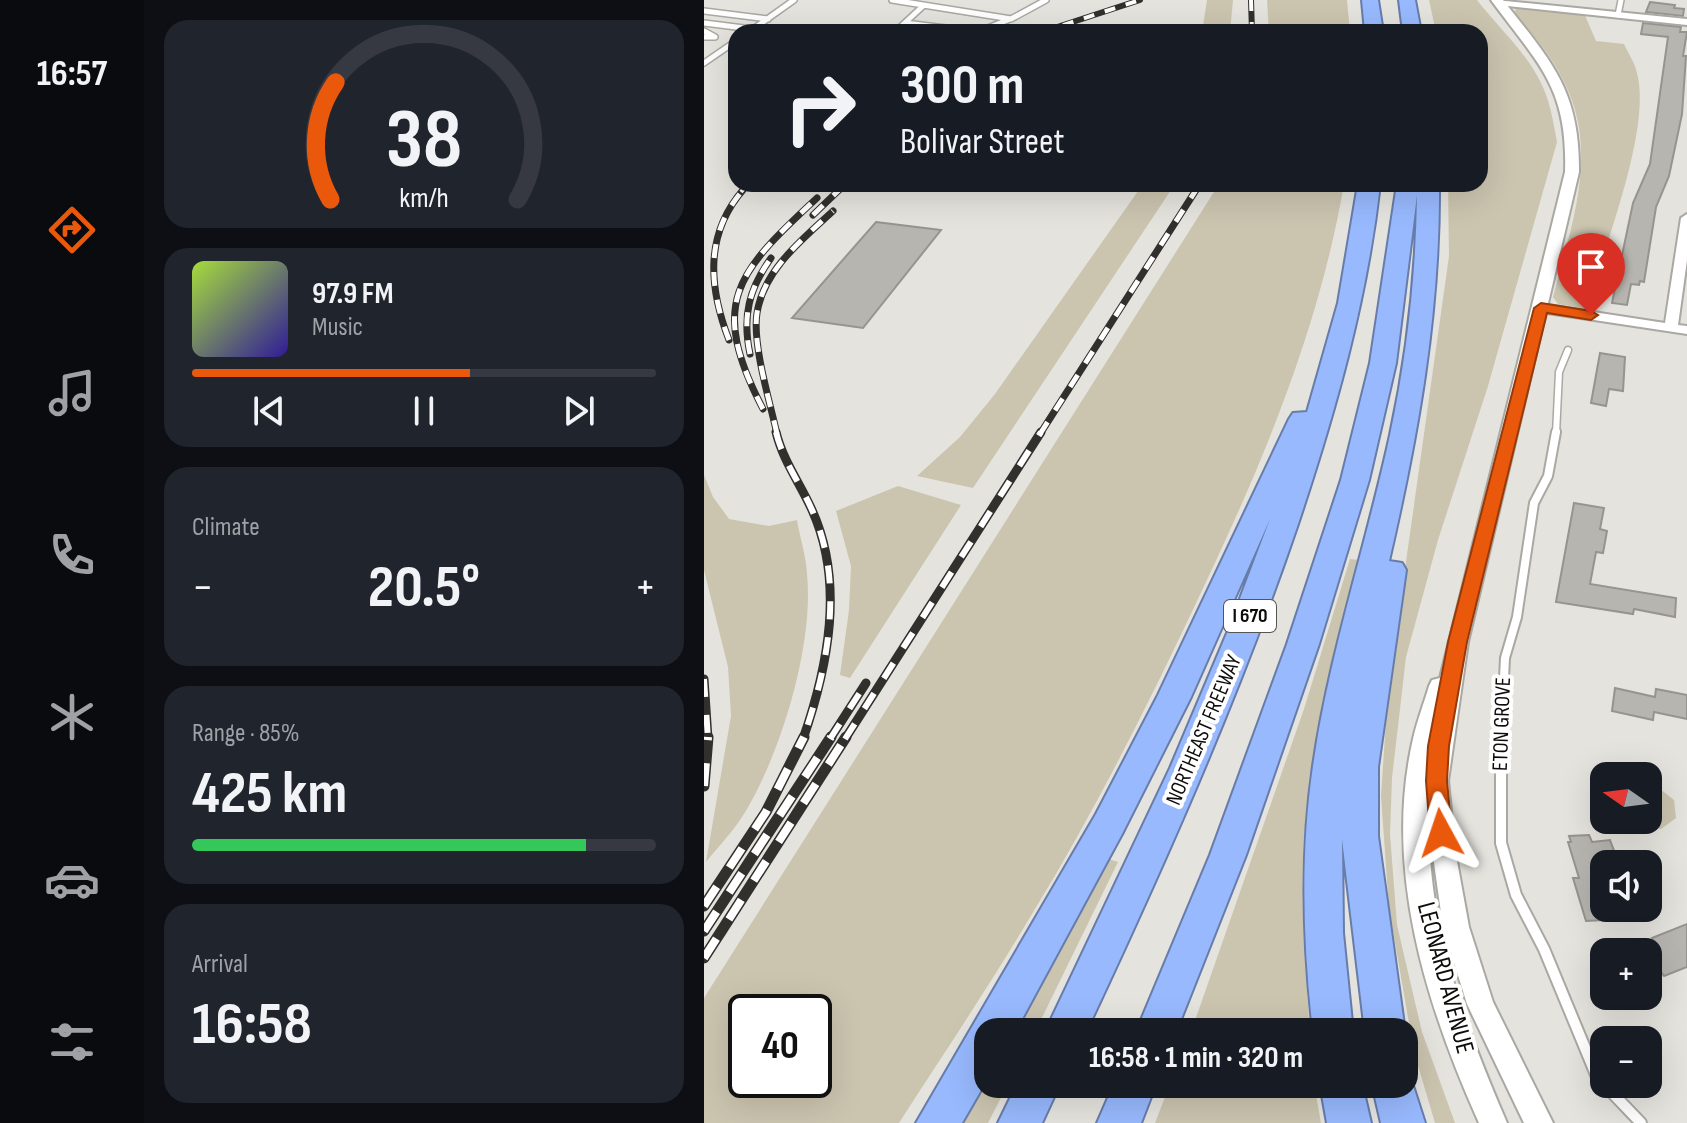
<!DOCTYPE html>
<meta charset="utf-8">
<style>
body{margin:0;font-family:"Sofia Sans Condensed",sans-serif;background:#20242c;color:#f1f3f6;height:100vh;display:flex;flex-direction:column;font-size:30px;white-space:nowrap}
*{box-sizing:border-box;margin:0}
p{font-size:26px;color:#9ea1a6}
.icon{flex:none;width:44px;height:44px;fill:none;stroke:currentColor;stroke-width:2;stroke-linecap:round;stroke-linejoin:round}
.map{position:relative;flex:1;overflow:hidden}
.panel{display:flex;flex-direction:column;gap:20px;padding:20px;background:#0d0f14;width:560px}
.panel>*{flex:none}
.top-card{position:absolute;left:24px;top:24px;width:760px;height:168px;border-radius:24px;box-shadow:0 8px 32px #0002;background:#171b24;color:#f1f3f6;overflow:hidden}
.needle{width:52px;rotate:284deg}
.buttons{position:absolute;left:886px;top:762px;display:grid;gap:16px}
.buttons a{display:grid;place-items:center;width:72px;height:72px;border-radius:16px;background:#171b24;box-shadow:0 8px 32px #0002;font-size:40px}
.speed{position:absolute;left:24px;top:994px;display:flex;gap:16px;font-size:40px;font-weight:700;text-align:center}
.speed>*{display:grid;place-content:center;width:104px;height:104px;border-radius:50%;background:#171b24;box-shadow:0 8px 32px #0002;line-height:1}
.speed .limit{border:4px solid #111;border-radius:12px;background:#fff;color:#111}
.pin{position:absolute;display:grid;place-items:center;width:68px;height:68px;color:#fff;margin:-82px -34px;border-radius:50% 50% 50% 0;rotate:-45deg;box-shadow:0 0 8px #0007}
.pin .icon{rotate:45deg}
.me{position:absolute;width:88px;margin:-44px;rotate:355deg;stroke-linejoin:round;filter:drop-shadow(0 0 6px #0008)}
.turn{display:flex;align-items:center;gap:28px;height:168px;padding:0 40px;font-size:36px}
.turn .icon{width:104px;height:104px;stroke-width:2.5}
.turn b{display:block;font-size:56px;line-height:68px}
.big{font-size:60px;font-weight:700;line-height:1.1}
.panel .tile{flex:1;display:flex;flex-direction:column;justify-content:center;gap:12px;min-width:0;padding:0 28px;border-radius:24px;background:#20242c}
.panel .dial{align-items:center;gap:0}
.dial svg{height:208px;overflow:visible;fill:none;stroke:#363941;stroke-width:7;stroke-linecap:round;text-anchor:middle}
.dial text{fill:#f1f3f6;stroke:none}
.song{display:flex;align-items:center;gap:24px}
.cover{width:96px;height:96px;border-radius:12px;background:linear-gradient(135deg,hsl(80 70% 55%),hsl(250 70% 35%))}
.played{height:8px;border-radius:4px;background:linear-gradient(90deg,#ea580c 60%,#363941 60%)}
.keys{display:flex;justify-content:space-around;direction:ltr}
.heat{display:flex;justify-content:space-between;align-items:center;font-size:44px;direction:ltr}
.charge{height:12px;border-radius:6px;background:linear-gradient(90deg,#34c759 85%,#363941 0)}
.trip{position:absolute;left:270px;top:1018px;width:444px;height:80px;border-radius:24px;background:#171b24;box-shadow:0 8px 32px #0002;font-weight:700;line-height:80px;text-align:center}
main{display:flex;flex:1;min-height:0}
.tabs{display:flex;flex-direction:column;width:144px;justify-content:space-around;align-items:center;background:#090b0e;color:#9ea1a6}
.tabs .icon{width:56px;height:56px}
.tabs .selected{color:#ea580c}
.tabs b{font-size:36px;color:#f1f3f6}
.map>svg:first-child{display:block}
.green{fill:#cbc4af;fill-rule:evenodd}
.building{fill:#b7b5af;stroke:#96948e;stroke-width:2}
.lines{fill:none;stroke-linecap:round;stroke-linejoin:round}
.service-far3-casing{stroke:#aaa8a2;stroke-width:8}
.service-far2-casing{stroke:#aaa8a2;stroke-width:9}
.service-far1-casing{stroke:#aaa8a2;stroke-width:12}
.service-casing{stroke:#aaa8a2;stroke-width:14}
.minor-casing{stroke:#aaa8a2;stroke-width:4}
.tertiary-casing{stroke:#aaa8a2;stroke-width:4}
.motorway-casing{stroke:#677ca9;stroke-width:4}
.service-far3{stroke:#fff;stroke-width:5}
.service-far2{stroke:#fff;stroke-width:6}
.service-far1{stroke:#fff;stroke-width:8}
.service{stroke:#fff;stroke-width:10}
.minor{fill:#fff;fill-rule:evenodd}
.tertiary{fill:#fff;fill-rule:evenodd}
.motorway{fill:#98b9fe;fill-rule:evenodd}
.rail-far3-casing{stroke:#31302d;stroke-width:6}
.rail-far2-casing{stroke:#31302d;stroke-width:7}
.rail-far1-casing{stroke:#31302d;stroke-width:9}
.rail-casing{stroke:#31302d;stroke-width:11}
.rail-far3{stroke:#fff;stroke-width:4;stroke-dasharray:11;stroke-linecap:butt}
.rail-far2{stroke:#fff;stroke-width:5;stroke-dasharray:14;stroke-linecap:butt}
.rail-far1{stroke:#fff;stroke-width:6;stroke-dasharray:18;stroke-linecap:butt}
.rail{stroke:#fff;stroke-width:8;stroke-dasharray:23;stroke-linecap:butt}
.route{fill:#ea580c;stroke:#983908;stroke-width:2}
.labels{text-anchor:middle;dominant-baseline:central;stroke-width:8;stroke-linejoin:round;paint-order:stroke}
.shield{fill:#fff;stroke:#565554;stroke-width:2}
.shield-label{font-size:20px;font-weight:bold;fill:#0d0c0a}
.street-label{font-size:22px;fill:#0d0c0a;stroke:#fff}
.near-street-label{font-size:26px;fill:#0d0c0a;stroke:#fff}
</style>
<main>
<nav class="tabs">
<b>16:57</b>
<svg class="icon selected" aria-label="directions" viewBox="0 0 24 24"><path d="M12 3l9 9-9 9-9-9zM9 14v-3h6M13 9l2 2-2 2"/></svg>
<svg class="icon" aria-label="music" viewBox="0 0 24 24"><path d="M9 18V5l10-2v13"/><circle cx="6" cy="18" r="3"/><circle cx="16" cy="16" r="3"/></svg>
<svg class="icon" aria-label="phone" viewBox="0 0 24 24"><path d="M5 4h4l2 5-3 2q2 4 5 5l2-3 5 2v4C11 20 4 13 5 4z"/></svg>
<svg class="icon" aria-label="climate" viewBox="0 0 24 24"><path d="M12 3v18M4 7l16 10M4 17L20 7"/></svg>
<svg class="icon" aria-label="car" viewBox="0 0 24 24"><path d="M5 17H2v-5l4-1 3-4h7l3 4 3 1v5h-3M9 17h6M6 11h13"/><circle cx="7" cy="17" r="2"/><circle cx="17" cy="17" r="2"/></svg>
<svg class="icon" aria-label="filters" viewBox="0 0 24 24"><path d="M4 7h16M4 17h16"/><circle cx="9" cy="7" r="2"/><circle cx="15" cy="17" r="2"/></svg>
</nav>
<section class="panel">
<div class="tile dial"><svg viewBox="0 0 100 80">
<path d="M14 69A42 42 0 1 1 86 69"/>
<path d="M14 69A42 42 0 0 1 16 24" stroke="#ea580c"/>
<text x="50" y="56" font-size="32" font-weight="700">38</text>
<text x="50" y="72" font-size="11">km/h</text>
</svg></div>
<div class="tile">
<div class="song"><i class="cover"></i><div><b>97.9 FM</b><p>Music</p></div></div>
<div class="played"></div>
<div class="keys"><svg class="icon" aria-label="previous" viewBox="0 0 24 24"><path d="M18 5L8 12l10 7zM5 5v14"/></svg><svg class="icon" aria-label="pause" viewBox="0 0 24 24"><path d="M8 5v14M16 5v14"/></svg><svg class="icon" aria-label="next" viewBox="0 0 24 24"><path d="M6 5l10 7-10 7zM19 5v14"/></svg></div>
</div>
<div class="tile"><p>Climate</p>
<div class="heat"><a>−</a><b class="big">20.5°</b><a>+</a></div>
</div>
<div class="tile"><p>Range · 85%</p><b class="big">425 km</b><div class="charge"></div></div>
<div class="tile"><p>Arrival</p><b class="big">16:58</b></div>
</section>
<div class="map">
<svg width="983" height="1123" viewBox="0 0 983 1123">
<rect width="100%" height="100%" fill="#e5e3dd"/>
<!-- green -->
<path class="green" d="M503 0H529L526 32H498Z
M563 0H643L646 32H565Z
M725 0H773C793 26 821 51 836 81 846 100 849 121 853 142L784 386 734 540 702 657 688 778 686 834 693 925 718 1032 751 1123H731L710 1052 685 908 677 796 684 690 745 256 744 184H776V32H732Z
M813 8 880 13 892 41 920 44C924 53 931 63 933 73 948 130 899 249 883 309L854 304 849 297C867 226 896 152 860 82 848 56 828 34 810 12Z
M439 184H471L269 488 213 476 256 437 291 394Z
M515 184H640C616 324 562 455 502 582 449 695 393 808 328 914 286 985 240 1053 195 1123H0V998ZM42 1012H110V1080H42Z
M0 475 9 497 25 519 65 526 93 520C96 538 102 556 103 574 110 644 78 749 43 809 32 828 16 845 2 862L27 716 24 667 0 570Z
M194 486 257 505 146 678 136 675 145 610 147 566 132 511Z
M646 559 656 560C640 631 619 703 609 775 597 861 599 946 606 1032H487L600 709Z
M944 785H951L970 800 972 818 957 829 933 826 925 820H944Z
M405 859 414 862 331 1032H311Z
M284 1078V1084H304L284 1123H258Z
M466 1084H610L617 1123H451Z"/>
<!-- building -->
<path class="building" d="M946 2 971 5 970 8 980 9 979 16 942 12Z
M939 23 977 27 976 32H983L979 56H982L978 114 965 176 952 207 940 282 936 281 935 285 927 284 923 305 908 303 929 203 946 164 964 37 937 34Z
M172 222 237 230 159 328 88 318Z
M896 353 921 357 919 391 905 389 902 406 887 403Z
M870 503 900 508 896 529 903 531 899 553 892 552 886 584 972 598 971 617 930 609 929 614 852 602Z
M911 688 951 697 952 689 983 695V719L950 712 949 720 908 711Z
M885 835 888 842 906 840 915 864H900V920L882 921 869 878H875L864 842H867L865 836Z
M983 924V967L960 976 943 952 955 947 948 938Z"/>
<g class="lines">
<defs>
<path id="service-far3" d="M188 0 307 19 342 0
M0 11 64 19
M914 15 917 0
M0 23 48 29
M201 23 274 32
M0 31 11 37H0
M45 32 90 0
M191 32 219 6
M274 32 306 19
M0 63 32 41"/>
<path id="service-far2" d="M852 434 855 372 864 350"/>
<path id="service-far1" d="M797 739 801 658 813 617 830 503 844 476 852 432"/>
<path id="service" d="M797 737V843L812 895 840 949 893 1077 937 1123"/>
<path id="minor" d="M791 0 983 19V25L794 5 789 2Z
M983 214V260L974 325 983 326V334L837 312 831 308 837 304 961 323 977 218Z"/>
<path id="tertiary" d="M787 0H799C847 61 876 90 875 172L764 642 744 781 751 850 765 927 789 1002 849 1123H820L763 1004 739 927 725 827C725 932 762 1028 803 1123H775C722 1005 679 869 709 739 713 721 720 703 725 686L728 680 736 678 861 172C864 87 834 64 787 0Z"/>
<path id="motorway" d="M658 0H674L679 32H661Z
M695 0H711L717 32H699Z
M654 184H676C663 301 631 413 594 524 535 698 460 866 382 1032H341L466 768 523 633 566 519 487 697 418 834 311 1032H284V1078L258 1123H212L392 814 453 697 585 419 589 413 603 412 634 303Z
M693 184H735C736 313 714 436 685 561L698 563 702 570 674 767V836L701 1032 700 1035V1032H661L638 839 639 933 649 1032H609C599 944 596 854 609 766 625 654 662 546 686 435 703 356 712 276 713 195L692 363 665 480 615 644 542 855 472 1032H432L506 855 583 644 637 480 666 363Z
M700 1069 704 1070 721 1123H677L668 1084H700Z
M313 1084H356L338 1123H294Z
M410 1084H452L437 1123H393Z
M616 1084H658L667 1123H623Z"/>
</defs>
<!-- service-far3 casing -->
<use href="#service-far3" class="service-far3-casing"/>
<!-- service-far2 casing -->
<use href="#service-far2" class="service-far2-casing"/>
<!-- service-far1 casing -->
<use href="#service-far1" class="service-far1-casing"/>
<!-- service casing -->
<use href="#service" class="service-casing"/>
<!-- minor casing -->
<use href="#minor" class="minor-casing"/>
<!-- tertiary casing -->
<use href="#tertiary" class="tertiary-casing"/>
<!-- motorway casing -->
<use href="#motorway" class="motorway-casing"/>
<!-- service-far3 -->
<use href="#service-far3" class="service-far3"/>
<!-- service-far2 -->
<use href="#service-far2" class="service-far2"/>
<!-- service-far1 -->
<use href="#service-far1" class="service-far1"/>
<!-- service -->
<use href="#service" class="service"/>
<!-- minor -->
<use href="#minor" class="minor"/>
<!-- tertiary -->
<use href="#tertiary" class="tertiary"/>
<!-- motorway -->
<use href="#motorway" class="motorway"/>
<defs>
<path id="rail-far3" d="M547 0 548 32
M338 32 436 0
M37 192 44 184
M133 192 142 184
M491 192 496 184"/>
<path id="rail-far2" d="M109 215 135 190
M25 340C5 288 0 235 39 190
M46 354C38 316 45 289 67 258
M59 409C4 303 32 273 113 198
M73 434C66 402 48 344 53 313 60 269 99 239 129 211
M336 434 492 190"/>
<path id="rail-far1" d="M72 432C79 461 96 483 108 510 141 583 124 667 99 739
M0 679 4 739
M126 739 162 683
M141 739 337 432"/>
<path id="rail" d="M0 786 4 737
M0 906 62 812 100 737
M0 931 127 737
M0 958 142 737"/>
</defs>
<!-- rail-far3 casing -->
<use href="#rail-far3" class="rail-far3-casing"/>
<!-- rail-far2 casing -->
<use href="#rail-far2" class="rail-far2-casing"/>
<!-- rail-far1 casing -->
<use href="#rail-far1" class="rail-far1-casing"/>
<!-- rail casing -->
<use href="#rail" class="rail-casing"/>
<!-- rail-far3 -->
<use href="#rail-far3" class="rail-far3"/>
<!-- rail-far2 -->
<use href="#rail-far2" class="rail-far2"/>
<!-- rail-far1 -->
<use href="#rail-far1" class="rail-far1"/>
<!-- rail -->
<use href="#rail" class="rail"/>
</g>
<!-- route -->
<path class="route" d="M837 303 887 311 894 315 887 320 843 313 763 642 745 746 743 781 748 833 745 839 737 841 729 839 726 833 722 781 724 746 744 642 830 308Z"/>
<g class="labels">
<!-- shield labels -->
<rect class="shield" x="520" y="600" width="52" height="32" rx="6"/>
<g class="shield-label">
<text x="546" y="616">I 670</text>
</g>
<!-- street labels -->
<g class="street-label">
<text transform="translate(798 724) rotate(-88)">ETON GROVE</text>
<text transform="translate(500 730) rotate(-67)">NORTHEAST FREEWAY</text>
</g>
<!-- near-street labels -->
<g class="near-street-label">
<text transform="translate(741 978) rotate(75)">LEONARD AVENUE</text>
</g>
</g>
</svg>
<div class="buttons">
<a><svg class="needle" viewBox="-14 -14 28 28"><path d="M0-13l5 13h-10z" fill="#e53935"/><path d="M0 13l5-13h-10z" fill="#9ea1a6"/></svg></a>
<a><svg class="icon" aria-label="sound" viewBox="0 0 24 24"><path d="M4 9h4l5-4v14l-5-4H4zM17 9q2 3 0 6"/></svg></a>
<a>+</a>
<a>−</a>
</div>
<div class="speed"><div class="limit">40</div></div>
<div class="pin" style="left:887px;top:315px;background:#d93025"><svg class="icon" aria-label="arrive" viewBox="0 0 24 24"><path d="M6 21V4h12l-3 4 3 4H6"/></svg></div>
<svg class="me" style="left:737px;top:833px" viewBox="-20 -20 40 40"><path d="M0-17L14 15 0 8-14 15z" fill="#ea580c" stroke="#fff" stroke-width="4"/></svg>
<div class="trip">16:58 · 1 min · 320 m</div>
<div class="top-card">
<div class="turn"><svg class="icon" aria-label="right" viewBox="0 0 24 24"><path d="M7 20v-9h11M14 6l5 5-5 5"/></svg><div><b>300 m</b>Bolivar Street</div></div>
</div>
</div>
</main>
